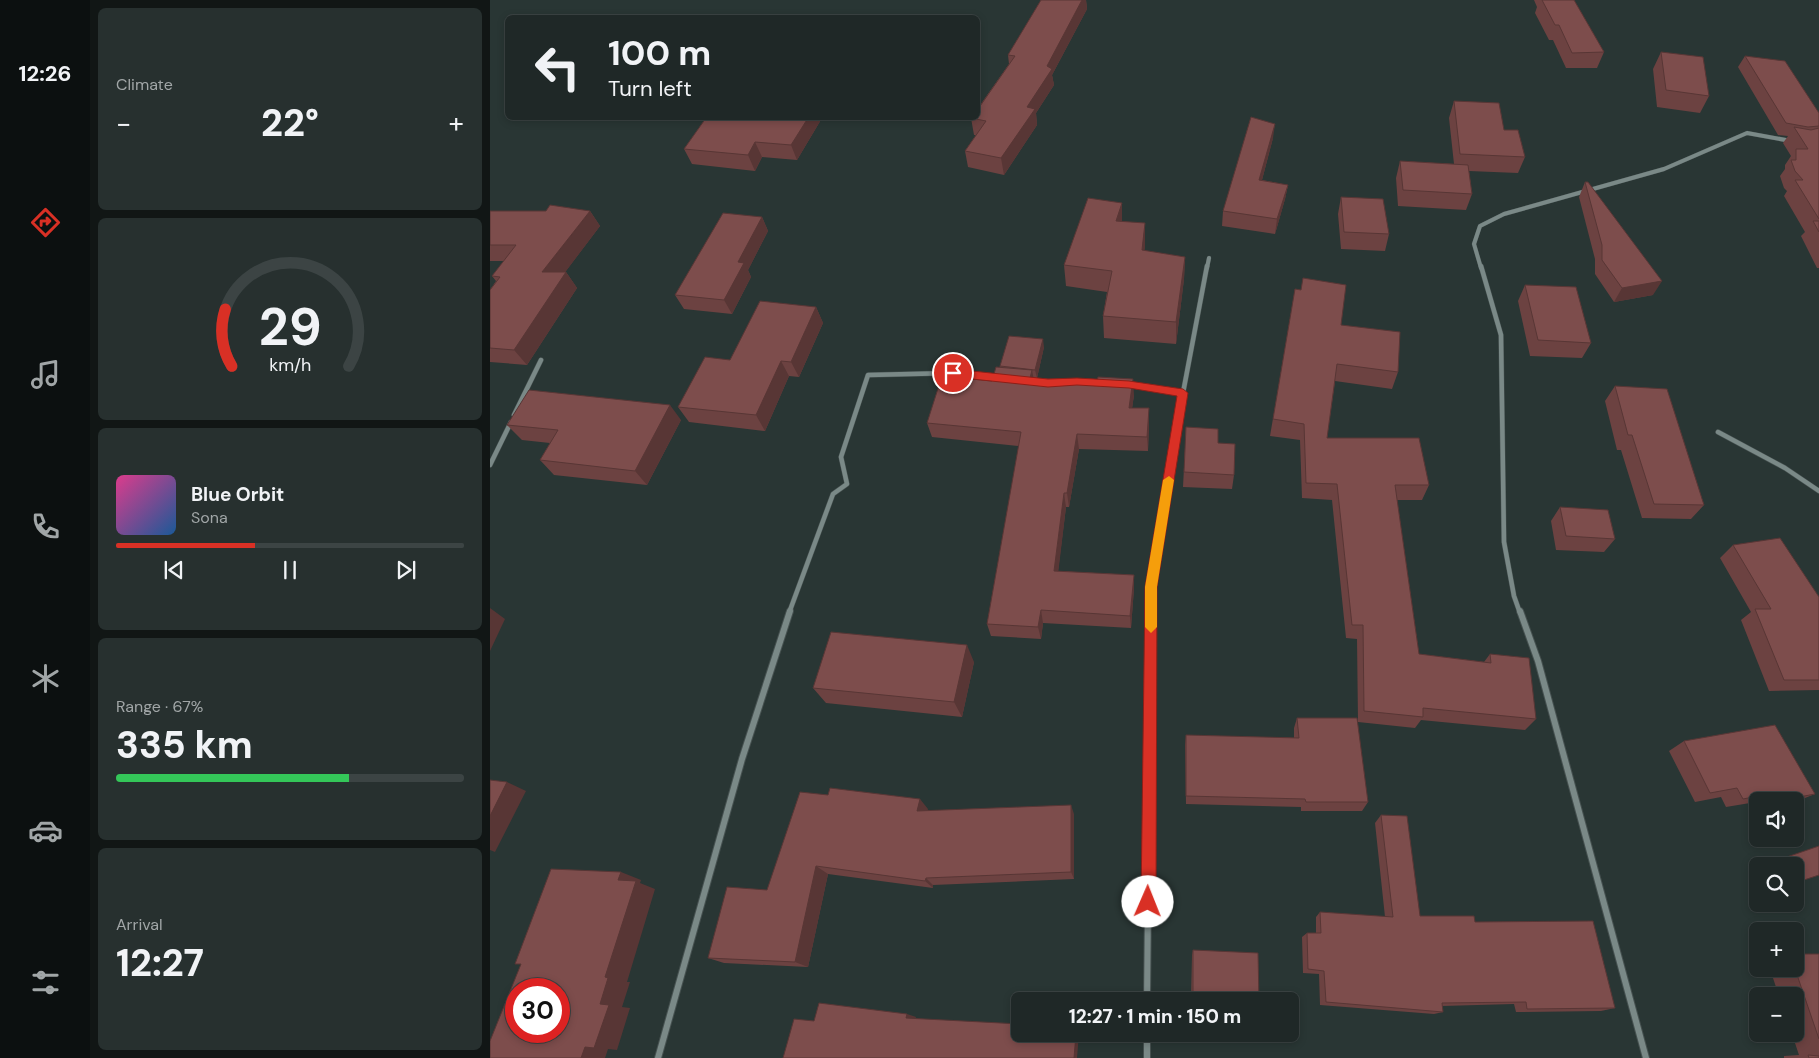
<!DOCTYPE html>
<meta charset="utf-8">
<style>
body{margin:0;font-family:"DM Sans",sans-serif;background:#27302f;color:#f1f3f6;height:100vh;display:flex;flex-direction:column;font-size:19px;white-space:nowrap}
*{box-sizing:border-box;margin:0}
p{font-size:16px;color:#a1a6a7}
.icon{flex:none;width:28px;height:28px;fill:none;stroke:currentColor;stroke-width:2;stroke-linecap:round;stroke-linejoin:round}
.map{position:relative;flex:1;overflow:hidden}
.drawer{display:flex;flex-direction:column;gap:8px;padding:8px;background:#111615;width:400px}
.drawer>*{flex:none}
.guide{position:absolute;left:15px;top:15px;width:475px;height:105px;border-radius:8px;box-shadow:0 2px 8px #0003,0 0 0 1px #3c4444;background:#1f2827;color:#f1f3f6;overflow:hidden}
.tools{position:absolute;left:1259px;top:792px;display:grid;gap:10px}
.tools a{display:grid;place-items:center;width:55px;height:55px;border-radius:8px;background:#1f2827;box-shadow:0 2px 8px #0003,0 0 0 1px #3c4444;font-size:25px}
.speed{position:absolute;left:15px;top:978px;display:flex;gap:10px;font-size:25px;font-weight:700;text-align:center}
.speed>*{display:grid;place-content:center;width:65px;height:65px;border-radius:50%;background:#1f2827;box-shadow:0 2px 8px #0003,0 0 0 1px #3c4444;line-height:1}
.speed .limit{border:8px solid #d22;background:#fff;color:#111}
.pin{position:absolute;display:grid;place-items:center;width:42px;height:42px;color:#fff;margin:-21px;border:2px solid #fff;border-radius:50%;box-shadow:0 1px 5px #0007}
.me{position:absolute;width:55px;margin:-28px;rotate:1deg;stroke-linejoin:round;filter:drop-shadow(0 0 4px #0008)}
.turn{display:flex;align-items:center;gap:18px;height:105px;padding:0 20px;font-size:22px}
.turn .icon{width:65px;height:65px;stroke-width:2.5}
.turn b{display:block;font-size:35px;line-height:42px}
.big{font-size:38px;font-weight:800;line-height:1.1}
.drawer .tile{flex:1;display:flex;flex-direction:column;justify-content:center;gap:8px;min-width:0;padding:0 18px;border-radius:8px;background:#27302f}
.drawer .dial{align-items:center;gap:0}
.dial svg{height:130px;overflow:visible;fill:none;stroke:#3c4444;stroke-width:7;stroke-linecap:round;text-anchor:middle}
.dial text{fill:#f1f3f6;stroke:none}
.song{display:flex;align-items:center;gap:15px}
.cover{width:60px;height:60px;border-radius:8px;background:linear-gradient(135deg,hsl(330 70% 55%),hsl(210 70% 35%))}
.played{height:5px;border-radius:2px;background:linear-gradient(90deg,#d93025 40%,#3c4444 40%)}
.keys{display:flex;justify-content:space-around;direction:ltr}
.heat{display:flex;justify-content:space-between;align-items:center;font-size:28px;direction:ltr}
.charge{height:8px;border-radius:4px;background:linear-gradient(90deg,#34c759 67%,#3c4444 0)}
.trip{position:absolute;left:521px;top:992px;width:288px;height:50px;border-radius:8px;background:#1f2827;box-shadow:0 2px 8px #0003,0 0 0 1px #3c4444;font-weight:800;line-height:50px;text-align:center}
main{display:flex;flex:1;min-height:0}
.tab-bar{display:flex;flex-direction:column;width:90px;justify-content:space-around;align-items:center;background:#0c1010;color:#a1a6a7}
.tab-bar .icon{width:35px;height:35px}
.tab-bar .on{color:#d93025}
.tab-bar b{font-size:22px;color:#f1f3f6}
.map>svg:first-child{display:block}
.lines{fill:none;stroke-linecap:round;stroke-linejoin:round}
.minor-far2-casing{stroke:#465150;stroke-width:4.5}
.minor-far1-casing{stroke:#465150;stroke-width:5.5}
.minor-casing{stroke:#465150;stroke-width:8}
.minor-far2{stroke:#7a8987;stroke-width:4}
.minor-far1{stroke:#7a8987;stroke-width:4.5}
.minor{stroke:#7a8987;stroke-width:6}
.wall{fill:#6c4241}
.shaded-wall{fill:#583635}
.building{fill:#7d4d4c;stroke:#583635;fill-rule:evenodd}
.route{fill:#d93025;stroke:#8d1f18}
.slow{fill:#f59e0b}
</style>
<main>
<nav class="tab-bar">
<b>12:26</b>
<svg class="icon on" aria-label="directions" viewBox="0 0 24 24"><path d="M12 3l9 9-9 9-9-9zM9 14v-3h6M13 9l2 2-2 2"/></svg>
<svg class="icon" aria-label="music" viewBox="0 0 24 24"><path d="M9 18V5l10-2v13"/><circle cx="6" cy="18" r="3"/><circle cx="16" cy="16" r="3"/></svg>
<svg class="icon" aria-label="phone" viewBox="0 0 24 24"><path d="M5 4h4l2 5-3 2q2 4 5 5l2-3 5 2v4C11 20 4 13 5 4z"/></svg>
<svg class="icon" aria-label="climate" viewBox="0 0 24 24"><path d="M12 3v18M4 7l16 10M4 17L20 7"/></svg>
<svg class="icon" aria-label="car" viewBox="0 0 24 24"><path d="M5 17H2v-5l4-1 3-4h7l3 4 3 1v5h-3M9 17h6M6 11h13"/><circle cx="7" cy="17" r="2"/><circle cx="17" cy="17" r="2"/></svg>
<svg class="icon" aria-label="filters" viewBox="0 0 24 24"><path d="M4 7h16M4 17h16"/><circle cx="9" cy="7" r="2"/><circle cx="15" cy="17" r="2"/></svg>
</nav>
<section class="drawer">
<div class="tile"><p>Climate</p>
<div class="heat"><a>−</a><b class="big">22°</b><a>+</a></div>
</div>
<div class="tile dial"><svg viewBox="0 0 100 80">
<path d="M14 69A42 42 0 1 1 86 69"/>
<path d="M14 69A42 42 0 0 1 10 34" stroke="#d93025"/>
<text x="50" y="56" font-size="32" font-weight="700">29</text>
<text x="50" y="72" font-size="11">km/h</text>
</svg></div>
<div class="tile">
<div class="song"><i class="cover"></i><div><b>Blue Orbit</b><p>Sona</p></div></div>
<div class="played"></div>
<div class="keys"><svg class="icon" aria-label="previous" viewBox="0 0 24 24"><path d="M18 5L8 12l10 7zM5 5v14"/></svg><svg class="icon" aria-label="pause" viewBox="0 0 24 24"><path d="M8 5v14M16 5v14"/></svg><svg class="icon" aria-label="next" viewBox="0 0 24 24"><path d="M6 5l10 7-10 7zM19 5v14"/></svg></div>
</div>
<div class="tile"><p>Range · 67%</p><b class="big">335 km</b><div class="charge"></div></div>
<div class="tile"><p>Arrival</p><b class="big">12:27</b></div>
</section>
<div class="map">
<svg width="1329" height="1058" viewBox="0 0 1329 1058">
<rect width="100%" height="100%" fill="#293634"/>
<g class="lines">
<defs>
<path id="minor-far2" d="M717 268 719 258
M991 268 984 244 990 226 1014 214 1174 169 1257 133 1301 141"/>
<path id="minor-far1" d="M991 266 1011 335 1014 542 1024 596 1030 613
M639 385 693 393
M24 415 51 360
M1228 432 1295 468 1329 491
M0 465 21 422
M299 613 343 494 357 484 351 457 378 375 463 373 508 378
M661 613V587L693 393 717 266"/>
<path id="minor" d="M1030 611 1048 661 1156 1058
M657 1001 661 611
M657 1034V1058
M168 1058 252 759 300 611"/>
</defs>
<!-- minor-far2 casing -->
<use href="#minor-far2" class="minor-far2-casing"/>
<!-- minor-far1 casing -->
<use href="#minor-far1" class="minor-far1-casing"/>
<!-- minor casing -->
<use href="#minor" class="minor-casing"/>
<!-- minor-far2 -->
<use href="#minor-far2" class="minor-far2"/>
<!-- minor-far1 -->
<use href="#minor-far1" class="minor-far1"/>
<!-- minor -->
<use href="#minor" class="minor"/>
</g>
<!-- wall -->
<path class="wall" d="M551 0H596L597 9 562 75 564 85 546 113 547 125 514 175 478 167 475 151 486 135H484L481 118 519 64 518 55Z
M1044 0H1084L1114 52 1107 68H1076L1063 40H1059L1045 13 1047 7Z
M1171 52 1219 96 1210 113 1167 107 1163 69Z
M1255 56 1329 113V268H1327L1311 236 1315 232 1294 196 1297 191 1294 188 1290 176 1295 169V165L1301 156 1293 143 1298 136 1288 135 1248 67Z
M964 101 1014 130 1035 157 1028 173 979 171 982 194 976 210 908 206 906 178 910 161 964 164 959 118Z
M216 118H370L368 121 332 118 307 160 272 157 265 171 202 164 194 149Z
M783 138 772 180 798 185 795 199 785 234 732 226 733 211Z
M1095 182 1163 295 1124 302 1105 274V259L1089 197Z
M851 197 899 234 895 251 851 249 848 214Z
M632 203V222L655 246 654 251 695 257 694 279 686 344 614 338 613 316 617 292 576 286 574 265Z
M0 211H100L110 226 75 272H76L87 288 37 365 0 362V290L6 281 2 276 14 261H0Z
M272 217 278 231 258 270 261 277 242 314 194 309 185 295Z
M1035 285 1101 343 1092 358 1040 356 1028 301Z
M805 289 851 325 908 372 902 389 845 381 837 438 939 485 932 500H907L929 654 994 662 1000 654 1046 719 1035 730 931 720 925 728 868 722 867 639 856 638 842 500 812 498 810 440 780 436Z
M326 307 333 323 309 377 299 376 275 431 199 422 188 407 240 360Z
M554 347 547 378 543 377 544 378 644 395 642 408 659 423 658 451 589 449 579 507H576L568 571 644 575V588L641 628 553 623 551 639 501 636 497 624 529 446 442 437 437 423 502 381 510 366Z
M1125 386 1214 505 1201 519 1152 518 1131 450H1127L1115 401Z
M191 420 157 485 64 475 50 460 60 443 32 440 17 425Z
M696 427 728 443 744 475 742 489 693 487Z
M1070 507 1125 539 1114 552 1066 550 1061 521Z
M1243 545 1329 597V690L1279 691 1251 620 1261 612 1230 558Z
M484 662 472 717 336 703 323 688Z
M807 718 878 802 872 811H811V807L696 804 695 745 696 735 804 738V728Z
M1194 741 1325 794 1305 802V801H1268V804L1266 802 1236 807 1231 797 1205 802 1179 751Z
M438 809 437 810 584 814V879L443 885V888L338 874 318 967 234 963 218 958 277 890Z
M891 815 930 916 985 922 1125 1008 1111 1011 1026 1012 1024 1004 952 1006 953 1012 944 1014 830 1005 829 974 813 973 812 937 817 933H826V917L830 912 895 917 885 823Z
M1329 846 1305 866H1281L1279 864Z
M703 950 769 1001H701L702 955Z
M1329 954V1058H1294V1056L1309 1055 1302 1034H1305V996H1289L1280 969H1305Z"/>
<!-- shaded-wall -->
<path class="shaded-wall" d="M592 0H596L597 9 562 75 564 85 546 113 547 125 514 175 511 158 557 66Z
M318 118H332L307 160 301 145Z
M785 124 783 138 768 195 769 180Z
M265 142 272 157 265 171 258 155Z
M798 185 795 199 785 234 787 219Z
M632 203V225L626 221Z
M100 211 110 226 64 287 52 272Z
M272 217 278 231 258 270 261 277 242 314 234 300 248 262Z
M655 223V246L652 272V250Z
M695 257 694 279 686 344V322Z
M76 272 87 288 37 365 24 350Z
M1172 281 1163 295 1124 302 1132 288Z
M326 307 333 323 309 377 301 362Z
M553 339 554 347 547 378 545 370Z
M291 361 299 376 275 431 266 415Z
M542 370 545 386 540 378Z
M643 379 644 395 640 423 639 408Z
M180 405 191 420 157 485 145 471Z
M659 408V423L658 451 657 437Z
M587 434 589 449 579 507 577 493Z
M574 493 576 507 567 583 564 571Z
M644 575V588L641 628 640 616Z
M0 608 15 619 0 651Z
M551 610 553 623 551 639 548 627Z
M477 645 484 662 472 717 464 702Z
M17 782 36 791 5 852 0 850V816Z
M430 799 438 809 435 820 427 811Z
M581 805 584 814V879L581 872Z
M326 866 338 874 318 967 305 962Z
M131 872 151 880 150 883 165 889 137 982H140L132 1007 140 1008 127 1050 118 1049 115 1058H91L115 977 128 880Z
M436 878 443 885V888L435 881Z
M417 1014 426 1017 425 1020 416 1018Z
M586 1034H589L587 1058H584Z"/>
<!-- building -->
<path class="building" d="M551 0H592L557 66 562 69 537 107 545 109 511 158 475 151 496 121 481 118H488V109L525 56 518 55Z
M1052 0H1084L1114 52 1082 53 1069 25H1065Z
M1171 52 1213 57 1219 96 1176 90Z
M1255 56 1295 61 1329 113V126L1318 127 1296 123Z
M964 101 1009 103 1014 130H1028L1035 157 970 154Z
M761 117 785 124 769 180 798 185 787 219 733 211Z
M216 118H318L301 145 265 142 258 155 194 149Z
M1304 127 1321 130 1329 128V219L1305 180H1313L1305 171 1301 160H1306V149H1318Z
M910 161 978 165 982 194 913 190Z
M1095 182H1098L1172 281 1132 288 1112 260V245Z
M851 197 893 199 899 234 854 232Z
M598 198 632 203 626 221 655 223 652 250 695 257 686 322 613 316 622 271 574 265Z
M60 205 100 211 52 272H76L24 350 0 348V290L10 277 2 276 26 245H0V211H56Z
M233 213 272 217 248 262 254 263 234 300 185 295Z
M1323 221H1329V232Z
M813 278 856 285 851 325 910 332 908 372 847 364 837 438H929L939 485H905L929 654 1001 663 1000 654 1039 658 1046 719 933 708V717L874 711 873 625H862L847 484 816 483 814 424 783 419 805 289 811 290Z
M1035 285 1086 287 1101 343 1048 340Z
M270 301 326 307 301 362 291 361 266 415 188 407 215 357 240 360Z
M519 336 553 339 545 370 510 366Z
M506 367 542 370 540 378 607 382 608 377 643 379 639 408H659L657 437 587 434 577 493H574L564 571 644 575 640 616 551 610 548 627 497 624 531 432 437 423 452 376 502 381Z
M1125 386 1177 389 1214 505 1164 504 1142 435H1138Z
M39 390 180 405 145 471 50 460 68 430 17 425Z
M696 427 728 429V443L745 444 744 475 694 472Z
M1070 507 1118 510 1125 539 1076 536Z
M1290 538 1329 597V680H1294L1265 609H1281L1243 545Z
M341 632 477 645 464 702 323 688Z
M807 718H867L878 802H816L815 799 696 796V735L809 738Z
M1285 725 1325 794 1288 801 1284 793 1253 799 1247 788 1220 793 1194 741Z
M0 780 17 782 0 816Z
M340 788 430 799 427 811 581 805V872L436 878 435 881 326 866 305 962 218 958 237 887 277 890 310 792 338 795Z
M891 815 917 816 930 916H984L985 922 1103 921 1125 1008 1037 1009 1036 1002 952 1003 953 1012 836 1002 834 971 818 969 817 933H831L830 912 903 917Z
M1329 846V875L1305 883V866H1292L1288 860Z
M61 869 131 872 128 880 146 881 115 977 118 978 110 1004 119 1005 104 1048 95 1047 91 1058H0V1041L31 964H25ZM26 989H69V1031H26Z
M703 950 768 953 769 1001H703Z
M1305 954H1329V1039L1305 969Z
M329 1003 417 1014 416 1018 530 1024V1034H586L584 1058H293L304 1019 324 1021Z
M1318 1055 1329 1056V1058H1319Z"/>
<!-- route -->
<path class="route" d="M463 369 558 379 587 378 639 381 693 389 698 393 667 587 666 902 663 908 658 910 653 908 651 902 655 587 687 396 639 388 587 385 558 387 463 377 458 373Z"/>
<!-- slow -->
<path class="slow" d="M679 476 684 480 667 587V627L661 633 655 627V587L673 480Z"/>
</svg>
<div class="tools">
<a><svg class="icon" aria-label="sound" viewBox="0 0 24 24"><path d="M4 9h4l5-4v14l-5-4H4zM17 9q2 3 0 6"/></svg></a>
<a><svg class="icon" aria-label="search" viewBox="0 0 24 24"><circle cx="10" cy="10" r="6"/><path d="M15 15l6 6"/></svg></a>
<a>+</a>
<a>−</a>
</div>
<div class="speed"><div class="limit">30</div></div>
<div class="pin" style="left:463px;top:373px;background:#d93025"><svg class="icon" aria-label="arrive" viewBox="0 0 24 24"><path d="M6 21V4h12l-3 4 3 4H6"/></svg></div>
<svg class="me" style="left:658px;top:902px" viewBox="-20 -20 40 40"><circle r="19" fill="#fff"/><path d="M0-13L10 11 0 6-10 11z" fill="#d93025"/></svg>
<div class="trip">12:27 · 1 min · 150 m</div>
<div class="guide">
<div class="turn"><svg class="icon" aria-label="left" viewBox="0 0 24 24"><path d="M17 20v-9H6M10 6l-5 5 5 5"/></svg><div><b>100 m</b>Turn left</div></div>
</div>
</div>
</main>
